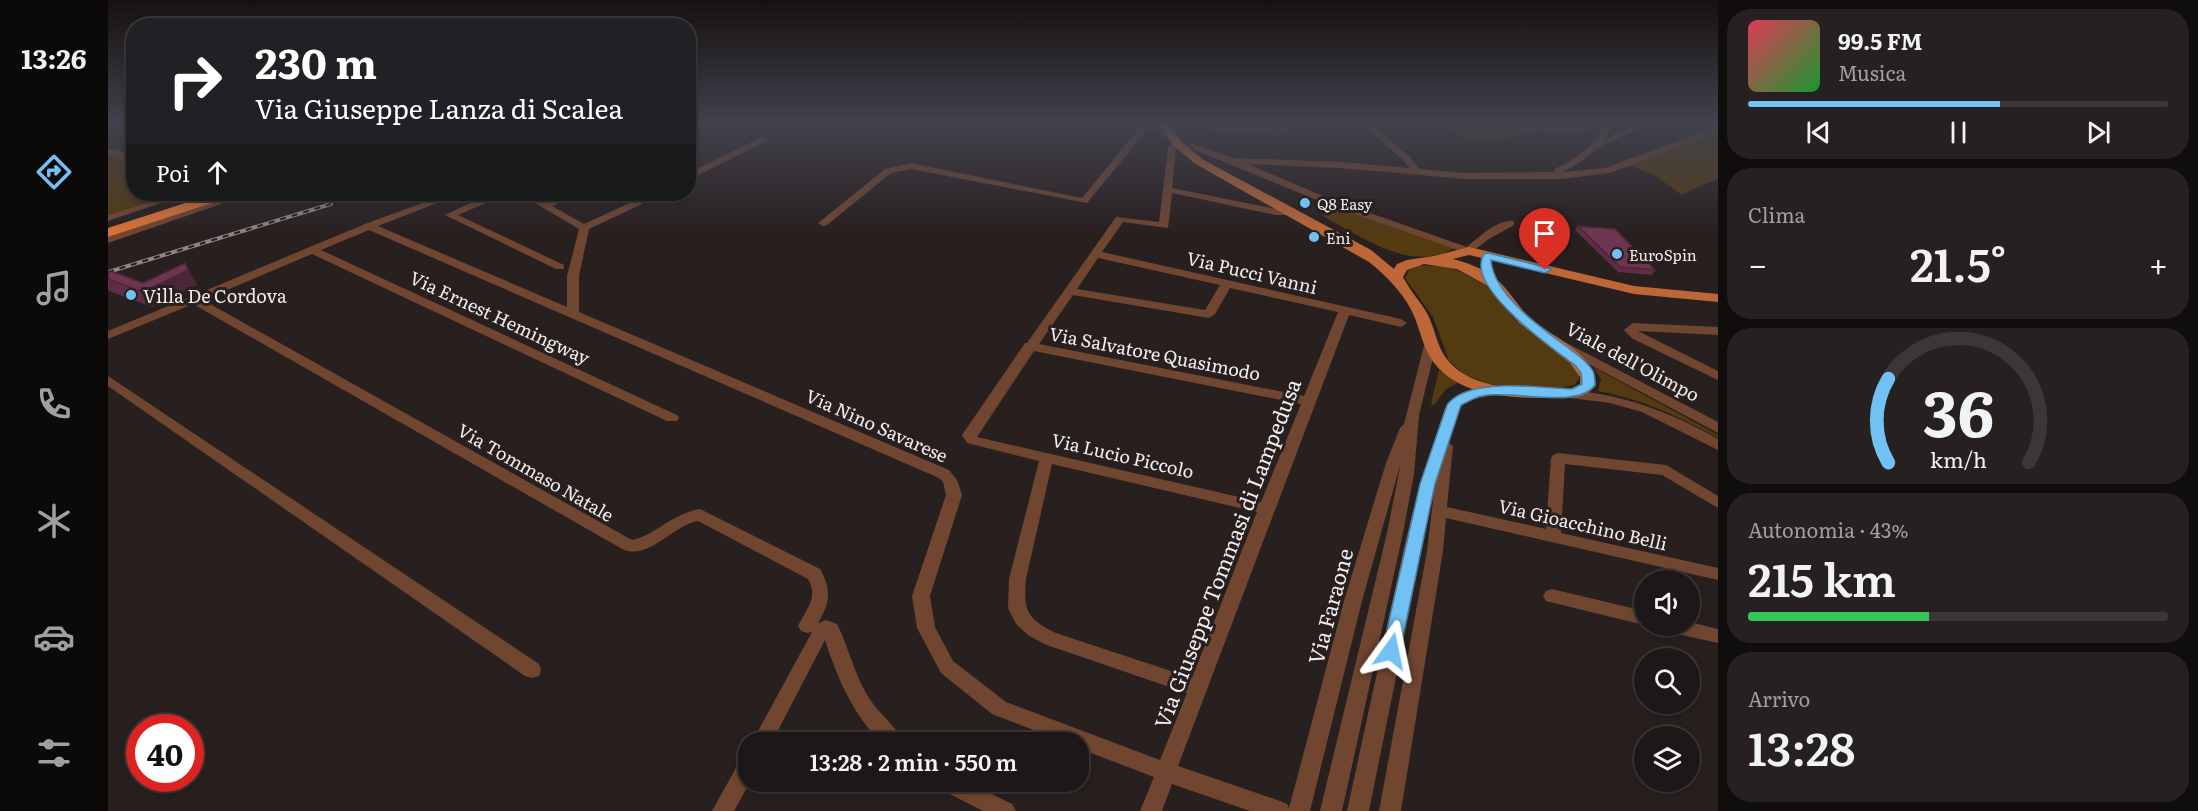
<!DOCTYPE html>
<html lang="it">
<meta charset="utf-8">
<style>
body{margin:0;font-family:Literata,serif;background:#262020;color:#f1f3f6;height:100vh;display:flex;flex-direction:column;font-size:22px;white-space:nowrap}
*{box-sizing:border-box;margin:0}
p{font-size:20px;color:#a19fa1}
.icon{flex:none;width:33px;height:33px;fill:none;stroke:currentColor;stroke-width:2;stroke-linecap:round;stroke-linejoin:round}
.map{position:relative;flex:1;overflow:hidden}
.sheet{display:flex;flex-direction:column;gap:9px;padding:9px;background:#100d0d;width:480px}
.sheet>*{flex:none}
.banner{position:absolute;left:18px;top:18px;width:570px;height:183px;border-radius:24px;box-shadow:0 3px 9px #0003,0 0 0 2px #3c3636;background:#202124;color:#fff;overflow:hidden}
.buttons{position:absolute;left:1526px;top:570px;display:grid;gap:12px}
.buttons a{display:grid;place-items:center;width:66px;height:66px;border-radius:50%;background:#1e1717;box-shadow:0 3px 9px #0003,0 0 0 2px #3c3636;font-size:30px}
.speed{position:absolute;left:18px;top:714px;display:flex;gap:12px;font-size:30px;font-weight:700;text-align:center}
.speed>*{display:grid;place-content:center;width:78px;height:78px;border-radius:50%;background:#1e1717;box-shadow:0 3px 9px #0003,0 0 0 2px #3c3636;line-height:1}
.speed .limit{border:9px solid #d22;background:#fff;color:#111}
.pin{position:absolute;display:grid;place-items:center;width:51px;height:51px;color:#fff;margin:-62px -26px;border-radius:50% 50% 50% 0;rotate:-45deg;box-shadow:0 0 6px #0007}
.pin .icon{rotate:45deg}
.me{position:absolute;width:66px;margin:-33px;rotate:12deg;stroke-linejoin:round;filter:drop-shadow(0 0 4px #0008)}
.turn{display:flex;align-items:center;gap:21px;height:126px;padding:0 30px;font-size:27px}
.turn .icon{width:78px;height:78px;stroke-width:2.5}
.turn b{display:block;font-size:42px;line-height:51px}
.then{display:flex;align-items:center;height:57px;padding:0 30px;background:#0003;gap:12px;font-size:22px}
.big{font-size:45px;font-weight:600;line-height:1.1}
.sheet .widget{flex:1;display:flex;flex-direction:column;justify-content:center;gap:9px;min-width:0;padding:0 21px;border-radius:24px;background:#262020}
.sheet .dial{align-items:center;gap:0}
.dial svg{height:156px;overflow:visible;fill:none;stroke:#3c3636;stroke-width:7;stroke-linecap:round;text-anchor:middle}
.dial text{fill:#f1f3f6;stroke:none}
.song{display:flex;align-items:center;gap:18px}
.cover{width:72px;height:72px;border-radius:9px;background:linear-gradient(135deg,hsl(350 70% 55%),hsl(130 70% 35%))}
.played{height:6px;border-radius:3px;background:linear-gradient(90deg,#72c1f5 60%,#3c3636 60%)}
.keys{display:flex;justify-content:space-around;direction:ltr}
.heat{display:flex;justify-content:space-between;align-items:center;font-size:33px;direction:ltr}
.charge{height:9px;border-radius:4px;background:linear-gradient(90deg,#34c759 43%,#3c3636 0)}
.trip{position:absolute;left:630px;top:732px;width:351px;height:60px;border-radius:24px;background:#1e1717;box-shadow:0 3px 9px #0003,0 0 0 2px #3c3636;font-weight:600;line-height:60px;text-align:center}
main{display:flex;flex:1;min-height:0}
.menu{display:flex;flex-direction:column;width:108px;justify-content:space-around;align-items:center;background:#0c0909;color:#a19fa1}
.menu .icon{width:42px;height:42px}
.menu .selected{color:#72c1f5}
.menu b{font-size:27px;color:#f1f3f6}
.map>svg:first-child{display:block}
.green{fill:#543a11}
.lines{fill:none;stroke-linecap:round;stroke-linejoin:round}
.minor{fill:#704631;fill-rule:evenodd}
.major{fill:#bd6738;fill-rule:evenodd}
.highway{fill:#dc7339;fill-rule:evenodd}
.rail-casing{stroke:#8f8787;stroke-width:4}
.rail{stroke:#281f1f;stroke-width:2;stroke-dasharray:6;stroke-linecap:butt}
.wall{fill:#5f2e46}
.shaded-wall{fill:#4d2539}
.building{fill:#6e3551;stroke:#4d2539;stroke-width:1.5}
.route{fill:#72c1f5;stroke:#4a7d9f;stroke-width:1.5}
.poi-dot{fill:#72c1f5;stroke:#281f1f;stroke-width:2}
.labels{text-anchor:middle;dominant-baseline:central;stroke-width:6;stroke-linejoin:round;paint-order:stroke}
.far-poi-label{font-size:15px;fill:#f2ecec;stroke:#281f1f;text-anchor:start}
.street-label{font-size:18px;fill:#f2ecec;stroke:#281f1f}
.poi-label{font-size:18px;fill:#f2ecec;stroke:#281f1f;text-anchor:start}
.near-street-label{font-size:21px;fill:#f2ecec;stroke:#281f1f}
</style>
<main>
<nav class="menu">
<b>13:26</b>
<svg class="icon selected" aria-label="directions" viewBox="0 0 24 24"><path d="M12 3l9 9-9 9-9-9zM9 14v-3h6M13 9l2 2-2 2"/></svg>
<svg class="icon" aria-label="music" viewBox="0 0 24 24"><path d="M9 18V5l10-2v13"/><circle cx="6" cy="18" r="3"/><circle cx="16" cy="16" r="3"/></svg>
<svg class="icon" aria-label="phone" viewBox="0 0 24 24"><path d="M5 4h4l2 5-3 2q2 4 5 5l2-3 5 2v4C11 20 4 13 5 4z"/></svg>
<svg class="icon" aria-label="climate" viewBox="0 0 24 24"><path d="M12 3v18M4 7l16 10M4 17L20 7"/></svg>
<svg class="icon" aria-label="car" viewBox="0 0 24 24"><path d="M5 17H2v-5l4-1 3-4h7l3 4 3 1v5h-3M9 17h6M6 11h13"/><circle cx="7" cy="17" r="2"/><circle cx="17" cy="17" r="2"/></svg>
<svg class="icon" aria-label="filters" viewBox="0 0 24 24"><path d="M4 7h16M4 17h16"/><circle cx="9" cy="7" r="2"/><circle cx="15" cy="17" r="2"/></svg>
</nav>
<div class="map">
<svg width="1610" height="811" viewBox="0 0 1610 811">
<rect width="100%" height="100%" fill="#281f1f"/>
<!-- green -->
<path class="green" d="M1181 122H1253L1258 128 1196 127 1194 124Z
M1327 122H1491L1485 129 1470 133 1431 132 1374 141 1361 140Z
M1610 132V179L1587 188 1574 195 1546 175 1521 165Z
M0 153C20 154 25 177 26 194H38L43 201 0 215Z
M1226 205 1346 248C1304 274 1252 236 1215 216Z
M1311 265 1343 267 1378 285 1409 322 1462 363 1471 372V379L1466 385 1452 388 1397 386 1380 384 1357 375 1341 361 1325 317 1297 278 1301 270Z
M1485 367 1610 435V438C1572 417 1534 399 1490 391L1493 379Z
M1331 370 1350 383 1338 389 1326 405 1323 404Z"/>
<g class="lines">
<!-- minor -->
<path class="minor" d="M585 122H595L580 132V126Z
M1036 122H1050L1068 138 1061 140 1043 125 979 203 803 169 783 173 719 225 715 226 710 223 777 169 803 163 974 198Z
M1252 122H1261L1303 158 1311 169 1357 173 1446 172 1447 169C1469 159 1488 144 1499 122H1507L1496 140 1534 122H1546L1489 148 1477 159 1455 172 1497 168 1610 126V132L1502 173 1452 179H1357L1233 168 1140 164 1222 199 1359 247C1371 237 1390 219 1406 221V225L1381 239 1361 254 1216 203 1080 147 1084 144 1126 158 1233 162 1301 168 1297 162Z
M654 137 658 140 657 142 580 180V173Z
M1066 141 1073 143 1068 149 1064 188 1168 209H1182L1187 212 1182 215H1168L1064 193 1060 228 1015 222 994 252 1293 319 1299 323 1293 327 1241 315 1070 766 1172 801 1179 804 1181 808 1236 601 1278 463 1292 428 1296 424 1317 342 1323 338 1329 342 1311 415 1306 474 1295 533 1234 811H1212L1279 533 1293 462 1254 601 1202 811H1142L1064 784 1054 811H1032L1046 777 970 748V742H957L884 714 833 673 809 628 804 596 838 495 835 482 831 478 261 230 213 250 569 415 571 418 569 421H559L204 254 95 300 524 540C548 535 563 514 592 509L712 569C724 590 722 603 710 623L718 620 729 624C741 648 746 674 761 698 770 713 789 727 796 742H773C745 715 729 677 717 640L664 742H644L704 632 699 633 693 631 690 626C698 610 711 597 700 579L590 521C565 525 543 559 516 550L85 304 0 339V331L257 224 339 194H352L270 226 459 307V276L471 229 412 194H422L437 202 458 194H469L468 196 444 206 476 224 541 194H552L551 196 481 229 471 276V312L841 470 849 480 854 495 822 596 827 627 845 661 898 702 1052 760 1079 693 936 644 920 635 908 624 900 608 901 579 931 461 859 443 854 435 917 343H919L1008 217 1051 222 1060 148ZM990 258 1112 285 1097 310 969 289ZM1122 288 1230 312 1196 396 931 344 965 295 1101 318 1107 314ZM926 351 1193 404 1153 502 869 437ZM944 464 1149 512 1084 678 948 633C919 619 915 610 918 579Z
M0 149 13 150 26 163V172L8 155H0Z
M66 194H79L0 221V215Z
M129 194H142L0 243V237Z
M376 194H385L380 202 350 215 456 265V269H448L337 215 373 198Z
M1525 323 1610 327V335L1530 331 1610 371V380L1525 339 1516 330Z
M1453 340 1610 422V433L1449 347 1447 344Z
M0 376 431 664 433 670 431 676 424 678 417 676 0 386Z
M1387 386 1394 390 1392 393C1348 404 1354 398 1340 442L1345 446 1339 507 1438 529 1443 458 1445 455 1450 453 1558 465 1610 496V508L1554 475 1457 464 1453 533 1610 568V580L1338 518 1335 551 1293 811H1271L1319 551 1327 484 1261 811H1239L1298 539 1312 484 1337 408 1353 393Z
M1460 390C1515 394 1562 412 1610 439V450L1534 412 1502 403 1455 397 1453 394 1455 391Z
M1444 589 1536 611V625L1438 601 1435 596 1438 591Z
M1581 622 1610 629V643L1565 633 1559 631 1556 626H1581Z
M640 757V782H642L626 811H604L633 759Z
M829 782H859L904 804 908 811H875L832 789Z"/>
<!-- major -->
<path class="major" d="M1051 122H1061L1073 141 1094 159 1263 250 1286 269 1289 264 1299 260 1326 256 1361 247 1526 286 1610 294V302L1526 294 1361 255 1345 259C1359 263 1372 267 1384 276 1399 286 1408 304 1421 317 1443 337 1486 352 1488 385 1477 401 1455 398 1437 398 1398 398 1345 395 1322 357 1315 345 1312 331 1307 318 1298 296 1280 277 1261 262L1086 163 1065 145ZM1316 264 1349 269 1380 286 1411 323 1462 363 1472 377V384L1464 388C1424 389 1365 394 1338 358 1329 346 1327 329 1320 315 1313 302 1302 291 1295 277L1299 270Z"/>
<!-- highway -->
<path class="highway" d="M105 194H124L122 197 0 237V228Z"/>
<defs>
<path id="rail" d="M0 272 223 204"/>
</defs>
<!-- rail casing -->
<use href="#rail" class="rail-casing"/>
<!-- rail -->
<use href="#rail" class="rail"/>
</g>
<!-- wall -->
<path class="wall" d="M1102 122H1180L1177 135 1108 133Z
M1470 226 1547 270 1544 275 1510 272 1467 230Z
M0 273 35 283 85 278 89 285 44 307 1 291 0 289Z"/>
<!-- shaded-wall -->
<path class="shaded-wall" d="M77 263 89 285 44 307 35 292Z"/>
<!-- building -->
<path class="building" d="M1470 226 1507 229 1547 270 1512 267Z
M77 263 80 270 35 292 0 279V273L3 271 35 283Z"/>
<!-- sky -->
<linearGradient id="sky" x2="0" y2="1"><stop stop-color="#161111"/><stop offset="0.52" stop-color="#42424d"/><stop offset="1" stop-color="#42424d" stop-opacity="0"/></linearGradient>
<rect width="1610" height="236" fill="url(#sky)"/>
<!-- route -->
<path class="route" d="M1380 253 1441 268 1443 270 1437 273 1383 260C1385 294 1433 328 1458 346 1467 353 1480 361 1485 371 1487 375 1487 381 1487 385 1468 410 1404 389 1374 396 1367 397 1360 402 1353 405L1327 484 1292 651 1290 656 1283 658 1277 656 1274 651 1312 484 1339 405C1360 376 1432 388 1464 389L1474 384 1473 373 1468 366C1445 349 1355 286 1376 254Z"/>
<!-- markers -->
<g class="poi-dot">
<circle cx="1197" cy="203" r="6"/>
<circle cx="1206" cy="237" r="6"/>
<circle cx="1509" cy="254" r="6"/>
<circle cx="23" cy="295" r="6"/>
</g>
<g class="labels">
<!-- far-poi labels -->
<g class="far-poi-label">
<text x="1209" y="203">Q8 Easy</text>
<text x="1218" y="237">Eni</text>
<text x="1521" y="254">EuroSpin</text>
</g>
<!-- street labels -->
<g class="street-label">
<text transform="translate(1144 272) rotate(13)">Via Pucci Vanni</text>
<text transform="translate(392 317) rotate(25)">Via Ernest Hemingway</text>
<text transform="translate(1047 353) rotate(11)">Via Salvatore Quasimodo</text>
<text transform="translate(1525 361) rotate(28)">Viale dell'Olimpo</text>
<text transform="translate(769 425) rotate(24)">Via Nino Savarese</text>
<text transform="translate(1015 455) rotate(13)">Via Lucio Piccolo</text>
<text transform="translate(428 472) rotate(30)">Via Tommaso Natale</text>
<text transform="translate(1475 524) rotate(13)">Via Gioacchino Belli</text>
</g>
<!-- poi labels -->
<g class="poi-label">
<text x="35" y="295">Villa De Cordova</text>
</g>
<!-- near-street labels -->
<g class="near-street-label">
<text transform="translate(1118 553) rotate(-69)">Via Giuseppe Tommasi di Lampedusa</text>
<text transform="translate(1221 606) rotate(-75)">Via Faraone</text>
</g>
</g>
</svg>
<div class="buttons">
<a><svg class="icon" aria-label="sound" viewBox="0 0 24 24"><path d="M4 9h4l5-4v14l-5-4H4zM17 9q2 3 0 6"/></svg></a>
<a><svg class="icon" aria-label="search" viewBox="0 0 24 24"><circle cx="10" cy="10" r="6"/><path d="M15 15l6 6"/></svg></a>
<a><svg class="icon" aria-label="layers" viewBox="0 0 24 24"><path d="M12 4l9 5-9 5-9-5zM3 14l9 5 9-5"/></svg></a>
</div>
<div class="speed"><div class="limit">40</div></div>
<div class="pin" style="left:1437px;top:270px;background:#d93025"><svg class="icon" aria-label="arrive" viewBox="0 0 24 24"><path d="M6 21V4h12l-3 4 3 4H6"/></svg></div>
<svg class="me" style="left:1283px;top:651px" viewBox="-20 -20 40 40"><path d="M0-17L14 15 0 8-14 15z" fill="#72c1f5" stroke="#fff" stroke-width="4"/></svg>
<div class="trip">13:28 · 2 min · 550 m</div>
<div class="banner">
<div class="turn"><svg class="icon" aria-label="right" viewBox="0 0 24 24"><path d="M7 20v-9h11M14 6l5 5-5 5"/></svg><div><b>230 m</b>Via Giuseppe Lanza di Scalea</div></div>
<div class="then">Poi<svg class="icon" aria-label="ahead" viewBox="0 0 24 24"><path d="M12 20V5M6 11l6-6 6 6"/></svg></div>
</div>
</div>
<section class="sheet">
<div class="widget">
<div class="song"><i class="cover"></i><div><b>99.5 FM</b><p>Musica</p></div></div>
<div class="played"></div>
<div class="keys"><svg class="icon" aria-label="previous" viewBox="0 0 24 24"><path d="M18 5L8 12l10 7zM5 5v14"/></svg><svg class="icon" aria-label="pause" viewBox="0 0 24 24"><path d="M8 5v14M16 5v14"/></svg><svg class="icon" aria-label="next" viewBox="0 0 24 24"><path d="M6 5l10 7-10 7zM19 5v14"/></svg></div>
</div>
<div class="widget"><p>Clima</p>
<div class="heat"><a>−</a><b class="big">21.5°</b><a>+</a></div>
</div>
<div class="widget dial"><svg viewBox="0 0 100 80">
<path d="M14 69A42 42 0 1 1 86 69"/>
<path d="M14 69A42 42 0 0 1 14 26" stroke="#72c1f5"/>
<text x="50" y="56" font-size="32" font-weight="700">36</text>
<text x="50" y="72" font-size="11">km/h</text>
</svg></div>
<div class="widget"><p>Autonomia · 43%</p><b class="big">215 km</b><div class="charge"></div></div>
<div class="widget"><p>Arrivo</p><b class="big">13:28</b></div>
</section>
</main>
